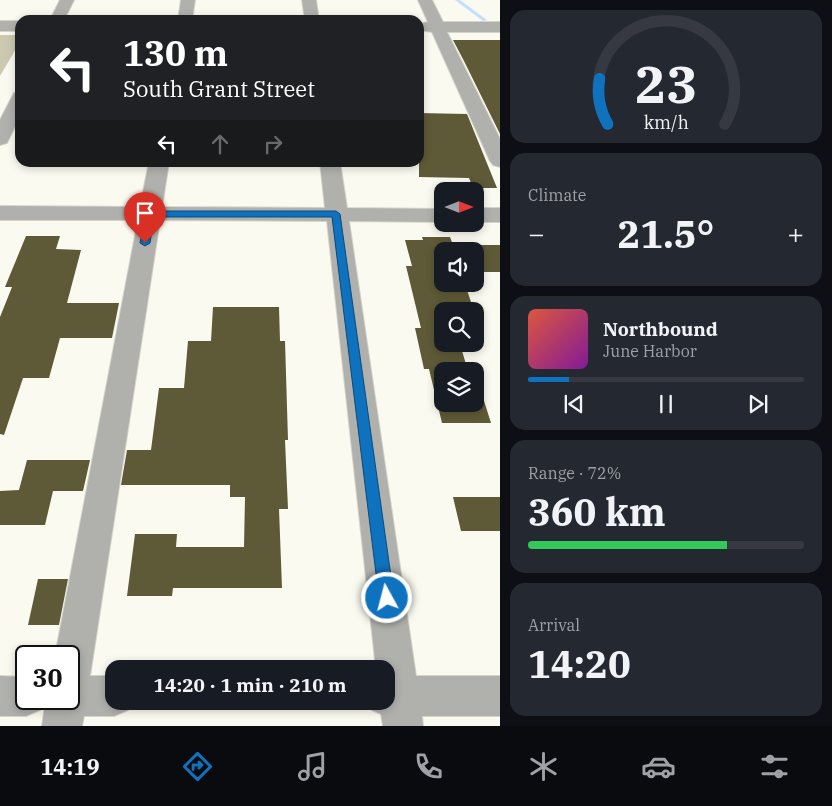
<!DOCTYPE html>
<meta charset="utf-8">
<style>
body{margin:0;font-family:"IBM Plex Serif",serif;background:#242831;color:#f1f3f6;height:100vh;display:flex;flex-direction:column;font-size:19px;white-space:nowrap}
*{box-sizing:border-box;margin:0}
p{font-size:16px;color:#9ea1a6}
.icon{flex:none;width:28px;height:28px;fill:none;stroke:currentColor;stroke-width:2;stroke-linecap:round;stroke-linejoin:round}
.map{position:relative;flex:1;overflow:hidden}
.details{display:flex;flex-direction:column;gap:10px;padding:10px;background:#0d0f14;width:332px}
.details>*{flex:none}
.top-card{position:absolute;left:15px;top:15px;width:409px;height:152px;border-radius:15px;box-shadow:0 2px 8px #0003;background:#202124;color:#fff;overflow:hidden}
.needle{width:32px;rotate:90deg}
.controls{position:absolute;left:434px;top:182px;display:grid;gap:10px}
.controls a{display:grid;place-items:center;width:50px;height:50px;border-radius:10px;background:#171b24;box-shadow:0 2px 8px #0003;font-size:25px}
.speed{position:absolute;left:15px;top:645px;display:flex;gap:10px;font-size:25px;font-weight:700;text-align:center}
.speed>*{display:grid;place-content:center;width:65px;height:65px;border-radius:50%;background:#171b24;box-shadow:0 2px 8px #0003;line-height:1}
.speed .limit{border:2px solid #111;border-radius:8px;background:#fff;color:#111}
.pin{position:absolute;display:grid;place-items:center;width:42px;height:42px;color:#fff;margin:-51px -21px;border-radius:50% 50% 50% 0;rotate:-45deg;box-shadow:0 0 5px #0007}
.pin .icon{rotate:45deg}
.me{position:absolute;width:55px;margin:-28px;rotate:353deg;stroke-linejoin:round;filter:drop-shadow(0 0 4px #0008)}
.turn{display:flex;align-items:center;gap:18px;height:105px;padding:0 25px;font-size:22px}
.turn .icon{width:65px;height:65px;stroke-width:2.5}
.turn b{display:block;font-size:35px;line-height:42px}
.lanes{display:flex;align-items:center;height:48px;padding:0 25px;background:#0003;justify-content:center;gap:25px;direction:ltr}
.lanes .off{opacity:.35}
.big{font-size:38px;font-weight:800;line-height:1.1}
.details .tile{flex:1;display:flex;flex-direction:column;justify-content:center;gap:8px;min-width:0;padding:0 18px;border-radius:15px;background:#242831}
.details .dial{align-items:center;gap:0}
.dial svg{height:130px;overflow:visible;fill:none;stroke:#363941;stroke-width:7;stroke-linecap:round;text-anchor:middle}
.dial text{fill:#f1f3f6;stroke:none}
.song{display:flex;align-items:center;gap:15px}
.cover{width:60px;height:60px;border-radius:8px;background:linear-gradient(135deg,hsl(10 70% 55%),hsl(290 70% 35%))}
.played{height:5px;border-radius:2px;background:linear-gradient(90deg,#0f72be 15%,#363941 15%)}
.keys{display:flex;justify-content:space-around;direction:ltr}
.heat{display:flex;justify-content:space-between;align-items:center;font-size:28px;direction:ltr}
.charge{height:8px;border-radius:4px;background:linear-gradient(90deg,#34c759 72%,#363941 0)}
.trip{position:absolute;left:105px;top:660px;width:290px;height:50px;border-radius:15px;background:#171b24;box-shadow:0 2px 8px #0003;font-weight:800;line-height:50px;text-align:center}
.tab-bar{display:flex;height:80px;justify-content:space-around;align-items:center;background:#090b0e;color:#9ea1a6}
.tab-bar .icon{width:35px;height:35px}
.tab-bar .on{color:#0f72be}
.tab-bar b{font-size:22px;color:#f1f3f6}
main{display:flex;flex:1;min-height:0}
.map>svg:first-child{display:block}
.green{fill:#ccc9b0}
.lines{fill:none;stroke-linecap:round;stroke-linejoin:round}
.stream{fill:#c2e0fe;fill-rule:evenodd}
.building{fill:#5e5936}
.minor-casing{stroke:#d5d4cb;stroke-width:2}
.minor{fill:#b0b0ac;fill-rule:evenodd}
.route{fill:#0f72be;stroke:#0a4a7c}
</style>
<main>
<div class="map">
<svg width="500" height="726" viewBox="0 0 500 726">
<rect width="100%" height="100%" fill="#fbfaf0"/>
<!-- green -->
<path class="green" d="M0 35H20V42L0 76Z"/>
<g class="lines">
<!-- stream -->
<path class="stream" d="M455 0H460L487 20 483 21Z"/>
</g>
<!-- building -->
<path class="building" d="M453 40H500V134L464 61Z
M419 113 467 114 497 188H473L469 178 419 177Z
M26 236H60L56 249 81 250 67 303H119L112 338H60L49 378H23L4 435 0 434V317L12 287H5Z
M422 237H450L453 245H500V272H475V251H442V284H465L474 311H442V344H460L468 371H442V404H475V388H480L491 423H442L429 369H424L415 328H421L406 266H412L405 240H423Z
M213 307H279L280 341H285L288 440H285L288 509H279L282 588H173L172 596H127L135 534H177L176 547H244L245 497H230V485H121L127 450H151L159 388H184L188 341H211Z
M27 460H90L83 491H53L45 525H0V491L19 490Z
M453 497H500V531H461Z
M38 579H68L59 625H28Z"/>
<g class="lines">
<defs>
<path id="minor" d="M60 0H74L64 20H50Z
M181 0H195L192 20H178Z
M302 0H316L319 20H305Z
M418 0H432L443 22H500V32H447L500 139V167L493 165 490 161 432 32 419 30V24L428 22Z
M0 21H20V31H0Z
M20 92V116L7 143 0 145V120L14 93Z
M149 162H169L162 207 325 208 320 162H340L347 208 442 209V222L349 221 416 676H500V716H422L423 726H383L381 714 372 710 368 701H386V669H376L327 221 160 220 90 676H114V701H132L128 710 114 716H84L82 726H42L46 699H69V656H55L138 220H0V206L140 207Z
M475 208H500V222H475Z
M0 676 26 677V699H45L40 710 26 716H0Z"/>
</defs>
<!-- minor casing -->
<use href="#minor" class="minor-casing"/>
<!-- minor -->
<use href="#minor" class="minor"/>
</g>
<!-- route -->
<path class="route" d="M150 211H336L340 214 394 598 392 603 387 605 381 603 379 598 332 217H154L150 243 145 246 140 243 146 214Z"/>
</svg>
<div class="controls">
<a><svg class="needle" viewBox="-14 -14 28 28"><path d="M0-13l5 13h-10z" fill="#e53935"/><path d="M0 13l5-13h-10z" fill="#9ea1a6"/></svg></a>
<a><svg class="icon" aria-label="sound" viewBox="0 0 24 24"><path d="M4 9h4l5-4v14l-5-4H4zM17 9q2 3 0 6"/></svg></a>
<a><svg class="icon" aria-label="search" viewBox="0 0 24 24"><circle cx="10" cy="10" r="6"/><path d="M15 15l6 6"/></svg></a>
<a><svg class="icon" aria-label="layers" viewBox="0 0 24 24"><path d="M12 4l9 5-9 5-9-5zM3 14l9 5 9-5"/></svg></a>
</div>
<div class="speed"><div class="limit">30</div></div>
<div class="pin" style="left:145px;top:243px;background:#d93025"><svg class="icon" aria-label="arrive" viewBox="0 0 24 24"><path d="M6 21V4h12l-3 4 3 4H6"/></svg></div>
<svg class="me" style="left:387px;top:598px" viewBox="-20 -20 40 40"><circle r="17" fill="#0f72be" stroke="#fff" stroke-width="3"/><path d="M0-11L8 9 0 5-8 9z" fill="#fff"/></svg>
<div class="trip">14:20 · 1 min · 210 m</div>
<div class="top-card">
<div class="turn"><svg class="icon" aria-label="left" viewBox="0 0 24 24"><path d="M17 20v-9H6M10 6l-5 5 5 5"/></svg><div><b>130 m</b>South Grant Street</div></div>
<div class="lanes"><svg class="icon" aria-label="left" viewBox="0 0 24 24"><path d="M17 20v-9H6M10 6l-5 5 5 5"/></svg><svg class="icon off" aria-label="ahead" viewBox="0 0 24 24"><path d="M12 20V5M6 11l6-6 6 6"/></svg><svg class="icon off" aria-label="right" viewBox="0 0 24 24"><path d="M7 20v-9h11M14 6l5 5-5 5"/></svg></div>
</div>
</div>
<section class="details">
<div class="tile dial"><svg viewBox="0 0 100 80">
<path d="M14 69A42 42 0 1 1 86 69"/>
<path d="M14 69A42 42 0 0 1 9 41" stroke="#0f72be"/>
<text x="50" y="56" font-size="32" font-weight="700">23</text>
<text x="50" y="72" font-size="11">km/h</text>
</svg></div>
<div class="tile"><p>Climate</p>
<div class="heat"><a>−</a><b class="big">21.5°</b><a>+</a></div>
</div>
<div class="tile">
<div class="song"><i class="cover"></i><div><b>Northbound</b><p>June Harbor</p></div></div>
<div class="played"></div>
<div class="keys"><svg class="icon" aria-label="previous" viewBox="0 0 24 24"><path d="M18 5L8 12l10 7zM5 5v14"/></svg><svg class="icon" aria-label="pause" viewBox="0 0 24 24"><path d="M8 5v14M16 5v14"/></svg><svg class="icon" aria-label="next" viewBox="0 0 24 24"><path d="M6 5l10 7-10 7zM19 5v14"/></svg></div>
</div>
<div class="tile"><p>Range · 72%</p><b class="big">360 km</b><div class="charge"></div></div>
<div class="tile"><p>Arrival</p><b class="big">14:20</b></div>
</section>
</main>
<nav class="tab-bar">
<b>14:19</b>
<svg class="icon on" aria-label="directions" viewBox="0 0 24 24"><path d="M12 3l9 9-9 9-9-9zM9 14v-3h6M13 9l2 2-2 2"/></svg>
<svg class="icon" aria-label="music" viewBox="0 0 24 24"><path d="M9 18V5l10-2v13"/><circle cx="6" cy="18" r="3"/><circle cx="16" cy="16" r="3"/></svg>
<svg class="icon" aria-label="phone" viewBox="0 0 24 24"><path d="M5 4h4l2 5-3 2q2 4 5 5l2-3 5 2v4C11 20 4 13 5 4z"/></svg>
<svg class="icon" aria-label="climate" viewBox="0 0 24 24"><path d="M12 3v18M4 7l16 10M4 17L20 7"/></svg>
<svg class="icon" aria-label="car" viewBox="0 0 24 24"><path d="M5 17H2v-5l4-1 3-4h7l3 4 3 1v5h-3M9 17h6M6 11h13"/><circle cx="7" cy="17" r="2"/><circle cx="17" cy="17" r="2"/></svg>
<svg class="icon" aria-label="filters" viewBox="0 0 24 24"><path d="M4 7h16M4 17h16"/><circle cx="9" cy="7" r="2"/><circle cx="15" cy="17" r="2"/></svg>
</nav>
